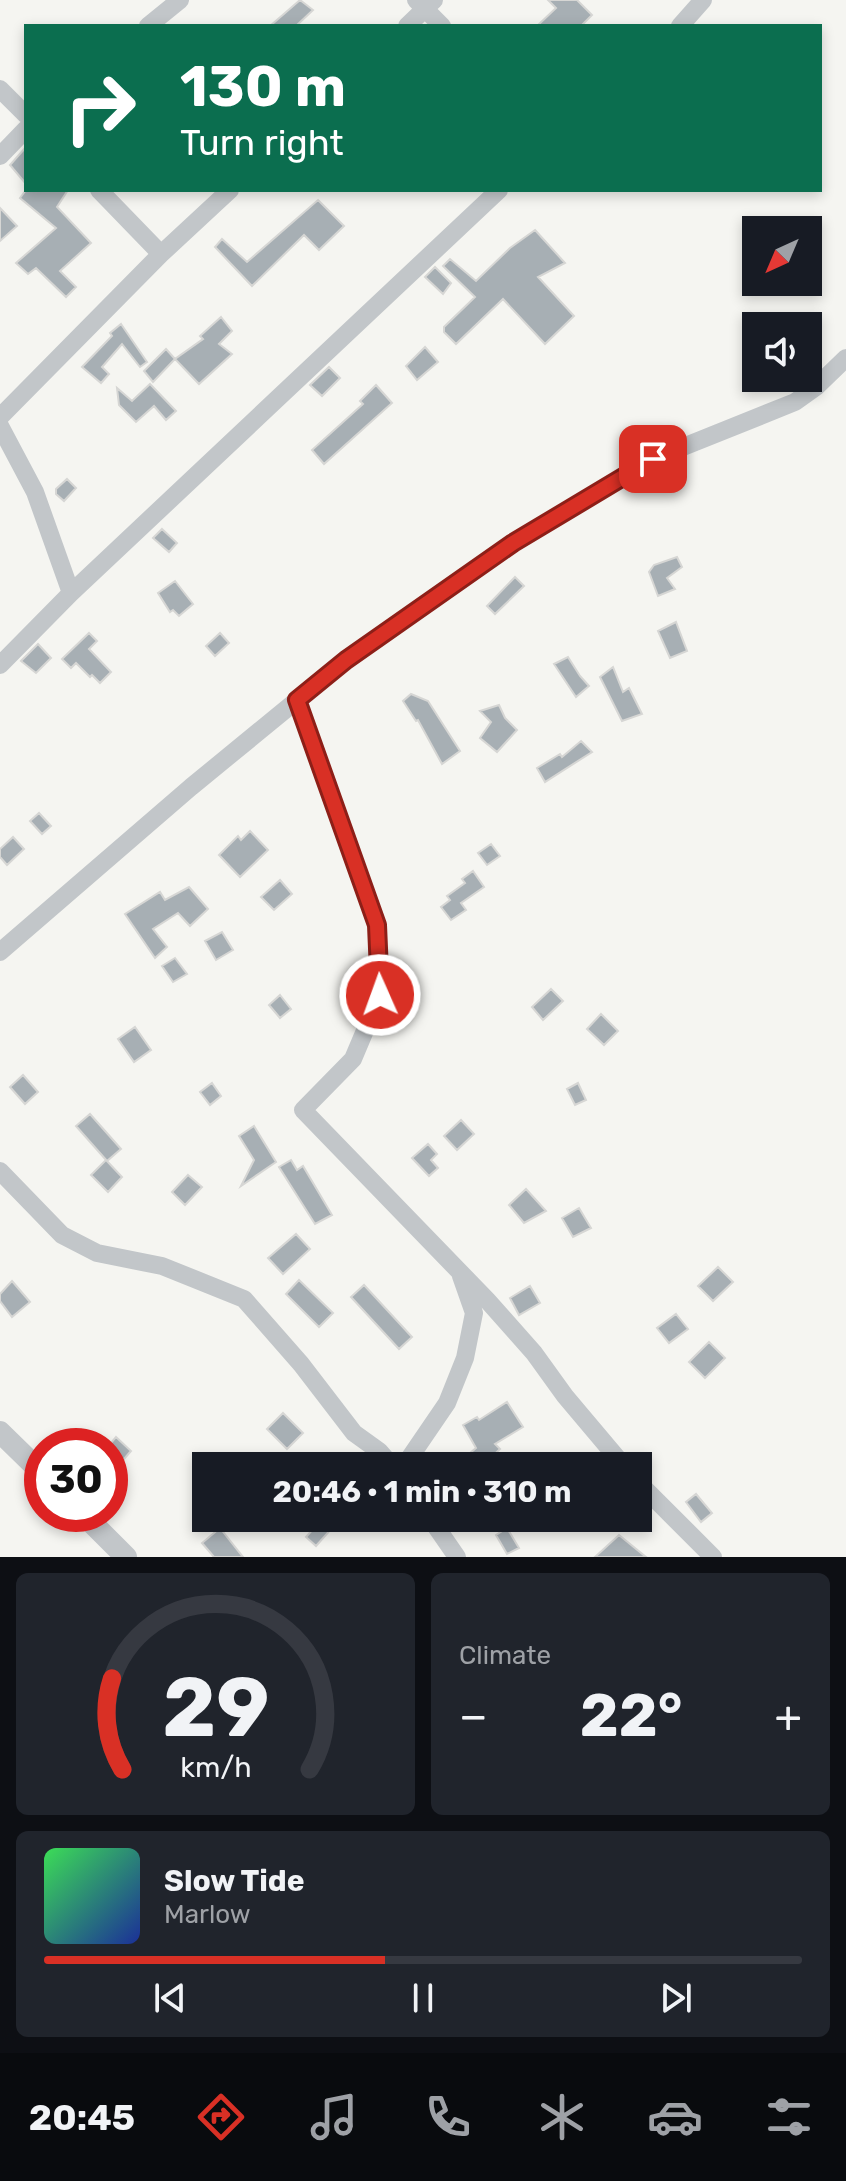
<!DOCTYPE html>
<meta charset="utf-8">
<style>
body{margin:0;font-family:Rubik,sans-serif;background:#20242c;color:#f1f3f6;height:100vh;display:flex;flex-direction:column;font-size:30px;white-space:nowrap}
*{box-sizing:border-box;margin:0}
p{font-size:26px;color:#9ea1a6}
.icon{flex:none;width:44px;height:44px;fill:none;stroke:currentColor;stroke-width:2;stroke-linecap:round;stroke-linejoin:round}
.map{position:relative;height:1557px;overflow:hidden}
.details{display:flex;flex-direction:column;gap:16px;padding:16px;background:#0d0f14;flex:1}
.details>*{flex:none}
.guide{position:absolute;left:24px;top:24px;width:798px;height:168px;border-radius:0px;box-shadow:0 4px 12px #0003;background:#0b6e4f;color:#fff;overflow:hidden}
.needle{width:52px;rotate:224deg}
.buttons{position:absolute;left:742px;top:216px;display:grid;gap:16px}
.buttons a{display:grid;place-items:center;width:80px;height:80px;border-radius:0px;background:#171b24;box-shadow:0 4px 12px #0003;font-size:40px}
.speed{position:absolute;left:24px;top:1428px;display:flex;gap:16px;font-size:40px;font-weight:700;text-align:center}
.speed>*{display:grid;place-content:center;width:104px;height:104px;border-radius:50%;background:#171b24;box-shadow:0 4px 12px #0003;line-height:1}
.speed .limit{border:12px solid #d22;background:#fff;color:#111}
.pin{position:absolute;display:grid;place-items:center;width:68px;height:68px;color:#fff;margin:-34px;border-radius:16px;box-shadow:0 4px 12px #0006}
.me{position:absolute;width:88px;margin:-44px;rotate:358deg;stroke-linejoin:round;filter:drop-shadow(0 0 6px #0008)}
.turn{display:flex;align-items:center;gap:28px;height:168px;padding:0 24px;font-size:36px}
.turn .icon{width:104px;height:104px;stroke-width:2.5}
.turn b{display:block;font-size:56px;line-height:68px}
.big{font-size:60px;font-weight:700;line-height:1.1}
.details .tile{flex:1;display:flex;flex-direction:column;justify-content:center;gap:12px;min-width:0;padding:0 28px;border-radius:12px;background:#20242c}
.details .dial{align-items:center;gap:0}
.dial svg{height:208px;overflow:visible;fill:none;stroke:#363941;stroke-width:7;stroke-linecap:round;text-anchor:middle}
.dial text{fill:#f1f3f6;stroke:none}
.song{display:flex;align-items:center;gap:24px}
.cover{width:96px;height:96px;border-radius:12px;background:linear-gradient(135deg,hsl(130 70% 55%),hsl(230 70% 35%))}
.played{height:8px;border-radius:4px;background:linear-gradient(90deg,#d93025 45%,#363941 45%)}
.keys{display:flex;justify-content:space-around;direction:ltr}
.heat{display:flex;justify-content:space-between;align-items:center;font-size:44px;direction:ltr}
.details .tiles{flex:1;display:grid;gap:16px;grid-template-columns:1fr 1fr}
.tile:last-child{grid-column:span 2}
.trip{position:absolute;left:192px;top:1452px;width:460px;height:80px;border-radius:0px;background:#171b24;box-shadow:0 4px 12px #0003;font-weight:700;line-height:80px;text-align:center}
.dock{display:flex;height:128px;justify-content:space-around;align-items:center;background:#090b0e;color:#9ea1a6}
.dock .icon{width:56px;height:56px}
.dock .on{color:#d93025}
.dock b{font-size:36px;color:#f1f3f6}
.map>svg:first-child{display:block}
.building{fill:#a7afb4;stroke:#d6d6d4;stroke-width:2}
.lines{fill:none;stroke-linecap:round;stroke-linejoin:round}
.minor{stroke:#c2c6c9;stroke-width:18}
.tertiary{stroke:#c2c6c9;stroke-width:22}
.route-casing{stroke:#8d1f18;stroke-width:20}
.route{stroke:#d93025;stroke-width:14}
</style>
<div class="map">
<svg width="846" height="1557" viewBox="0 0 846 1557">
<rect width="100%" height="100%" fill="#f5f5f1"/>
<!-- building -->
<path class="building" d="M300 0 313 10 296 26H270Z
M548 0H577L592 15 581 26H537L556 8Z
M26 147V184L10 165Z
M26 190H68L57 207 91 243 60 271 76 287 66 297 36 268 28 274 16 263 56 228 20 198Z
M318 200 344 226 319 250 304 235 252 286 215 247 222 239 247 262Z
M0 208 17 226 0 241Z
M535 230 565 263 538 277 574 316 545 344 503 299 456 344 444 332V327L475 297 443 266 450 259 476 281 510 248Z
M435 267 451 283 443 294 425 277Z
M221 317 232 331 219 344 232 354 199 384 175 359 203 339 200 336Z
M121 324 147 362 140 367 122 344 102 367 109 374 101 383 82 367 112 336 110 333Z
M425 347 438 362 417 380 406 366Z
M166 349 175 359 153 382 144 371Z
M329 367 340 378 322 396 310 385Z
M150 384 176 411 166 420 154 406 136 422 119 405 117 388 132 401Z
M376 385 392 403 324 464 312 450 363 404 360 401Z
M67 479 76 488 64 501 56 494V489Z
M162 529 177 543 169 552 153 538Z
M677 557 682 567 667 578 675 589 658 596 649 572 654 565Z
M515 577 524 586 495 614 487 606Z
M175 581 193 604 179 616 173 610 170 612 158 593Z
M676 622 687 651 670 658 658 631Z
M89 633 97 641 89 649 111 672 100 683 92 675 90 677 76 663 71 668 62 659Z
M220 633 229 643 215 656 206 646Z
M38 644 51 658 36 673 21 661Z
M568 657 580 676 589 686 576 697 554 664Z
M613 667 623 692 629 688 642 714 622 721 600 677Z
M411 694 428 701 460 751 442 764 418 720 416 721 403 701Z
M499 705 505 718 517 730 497 752 480 738 491 722 480 711Z
M581 741 592 752 545 782 537 768 560 754 562 757Z
M39 813 51 826 42 834 30 821Z
M250 831 268 850 240 877 219 855 238 836 241 840Z
M13 837 24 849 7 865 0 857V849Z
M491 844 500 856 487 865 478 853Z
M473 871 484 887 461 903 466 910 451 920 441 907 450 900 447 896 465 883 462 879Z
M280 880 292 894 274 910 261 897Z
M189 887 208 909 190 926 178 913 153 929 167 947 155 958 125 914 160 892 165 900Z
M222 932 233 950 216 960 205 941Z
M175 958 187 974 173 982 162 966Z
M551 989 563 1001 543 1020 532 1007Z
M280 995 291 1009 280 1018 269 1005Z
M601 1014 618 1031 604 1045 587 1029Z
M135 1027 151 1050 134 1062 118 1039Z
M23 1075 38 1092 25 1104 10 1087Z
M212 1083 221 1096 210 1105 200 1092Z
M578 1083 586 1100 575 1105 567 1089Z
M90 1114 121 1149 107 1161 76 1126Z
M461 1120 474 1134 457 1150 444 1136Z
M254 1126 276 1162 241 1186 254 1160 239 1136Z
M428 1144 437 1154 431 1160 438 1168 429 1176 412 1158Z
M106 1160 122 1177 108 1192 91 1175Z
M291 1160 297 1170 303 1166 332 1215 315 1224 279 1167Z
M188 1175 202 1187 185 1205 172 1192Z
M526 1189 546 1211 524 1223 509 1205Z
M579 1208 591 1228 573 1237 562 1218Z
M296 1234 310 1249 283 1274 268 1258Z
M718 1267 733 1282 713 1301 698 1286Z
M299 1280 333 1313 319 1327 286 1294Z
M12 1281 30 1302 12 1317 0 1301V1294Z
M364 1285 412 1337 399 1349 351 1297Z
M530 1286 540 1303 519 1315 510 1298Z
M676 1314 688 1329 669 1343 657 1328Z
M709 1342 725 1358 705 1378 689 1362Z
M507 1402 523 1427 495 1444 500 1449 482 1466H468L463 1459 476 1448 463 1425 477 1417 479 1420Z
M283 1413 303 1433 287 1449 267 1429Z
M116 1437 131 1451 110 1475V1444Z
M696 1494 712 1513 701 1522 686 1502Z
M323 1518H341L316 1546 306 1537Z
M220 1528 243 1557H214L202 1543Z
M507 1528 519 1548 507 1554 496 1535Z
M619 1535 646 1557H595Z"/>
<g class="lines">
<!-- minor -->
<path class="minor" d="M416 0 442 26
M148 26 180 0
M407 26 434 0
M680 26 703 0
M0 89 26 115
M0 156 26 129
M99 190 161 254 230 190
M0 417 161 254
M0 426 35 492 71 593
M0 665 71 593 499 190
M297 700 377 925 380 995 353 1059 303 1110 487 1300 534 1353 565 1396 624 1466
M0 952 191 787 346 660 513 543 653 459 795 402 816 387 846 358
M0 1171 62 1235 97 1253 162 1266 244 1299 301 1364 354 1433 379 1451 392 1466
M404 1466 447 1403 465 1358 474 1313 461 1276
M638 1482 713 1557
M430 1518 457 1557"/>
<!-- tertiary -->
<path class="tertiary" d="M0 1432 42 1473
M83 1514 126 1557"/>
</g>
<g class="lines">
<defs>
<path id="route" d="M380 995 377 925 297 700 346 660 513 543 653 459"/>
</defs>
<!-- route casing -->
<use href="#route" class="route-casing"/>
<!-- route -->
<use href="#route" class="route"/>
</g>
</svg>
<div class="buttons">
<a><svg class="needle" viewBox="-14 -14 28 28"><path d="M0-13l5 13h-10z" fill="#e53935"/><path d="M0 13l5-13h-10z" fill="#9ea1a6"/></svg></a>
<a><svg class="icon" aria-label="sound" viewBox="0 0 24 24"><path d="M4 9h4l5-4v14l-5-4H4zM17 9q2 3 0 6"/></svg></a>
</div>
<div class="speed"><div class="limit">30</div></div>
<div class="pin" style="left:653px;top:459px;background:#d93025"><svg class="icon" aria-label="arrive" viewBox="0 0 24 24"><path d="M6 21V4h12l-3 4 3 4H6"/></svg></div>
<svg class="me" style="left:380px;top:995px" viewBox="-20 -20 40 40"><circle r="17" fill="#d93025" stroke="#fff" stroke-width="3"/><path d="M0-11L8 9 0 5-8 9z" fill="#fff"/></svg>
<div class="trip">20:46 · 1 min · 310 m</div>
<div class="guide">
<div class="turn"><svg class="icon" aria-label="right" viewBox="0 0 24 24"><path d="M7 20v-9h11M14 6l5 5-5 5"/></svg><div><b>130 m</b>Turn right</div></div>
</div>
</div>
<section class="details">
<div class="tiles">
<div class="tile dial"><svg viewBox="0 0 100 80">
<path d="M14 69A42 42 0 1 1 86 69"/>
<path d="M14 69A42 42 0 0 1 10 34" stroke="#d93025"/>
<text x="50" y="56" font-size="32" font-weight="700">29</text>
<text x="50" y="72" font-size="11">km/h</text>
</svg></div>
<div class="tile"><p>Climate</p>
<div class="heat"><a>−</a><b class="big">22°</b><a>+</a></div>
</div>
<div class="tile">
<div class="song"><i class="cover"></i><div><b>Slow Tide</b><p>Marlow</p></div></div>
<div class="played"></div>
<div class="keys"><svg class="icon" aria-label="previous" viewBox="0 0 24 24"><path d="M18 5L8 12l10 7zM5 5v14"/></svg><svg class="icon" aria-label="pause" viewBox="0 0 24 24"><path d="M8 5v14M16 5v14"/></svg><svg class="icon" aria-label="next" viewBox="0 0 24 24"><path d="M6 5l10 7-10 7zM19 5v14"/></svg></div>
</div>
</div>
</section>
<nav class="dock">
<b>20:45</b>
<svg class="icon on" aria-label="directions" viewBox="0 0 24 24"><path d="M12 3l9 9-9 9-9-9zM9 14v-3h6M13 9l2 2-2 2"/></svg>
<svg class="icon" aria-label="music" viewBox="0 0 24 24"><path d="M9 18V5l10-2v13"/><circle cx="6" cy="18" r="3"/><circle cx="16" cy="16" r="3"/></svg>
<svg class="icon" aria-label="phone" viewBox="0 0 24 24"><path d="M5 4h4l2 5-3 2q2 4 5 5l2-3 5 2v4C11 20 4 13 5 4z"/></svg>
<svg class="icon" aria-label="climate" viewBox="0 0 24 24"><path d="M12 3v18M4 7l16 10M4 17L20 7"/></svg>
<svg class="icon" aria-label="car" viewBox="0 0 24 24"><path d="M5 17H2v-5l4-1 3-4h7l3 4 3 1v5h-3M9 17h6M6 11h13"/><circle cx="7" cy="17" r="2"/><circle cx="17" cy="17" r="2"/></svg>
<svg class="icon" aria-label="filters" viewBox="0 0 24 24"><path d="M4 7h16M4 17h16"/><circle cx="9" cy="7" r="2"/><circle cx="15" cy="17" r="2"/></svg>
</nav>
